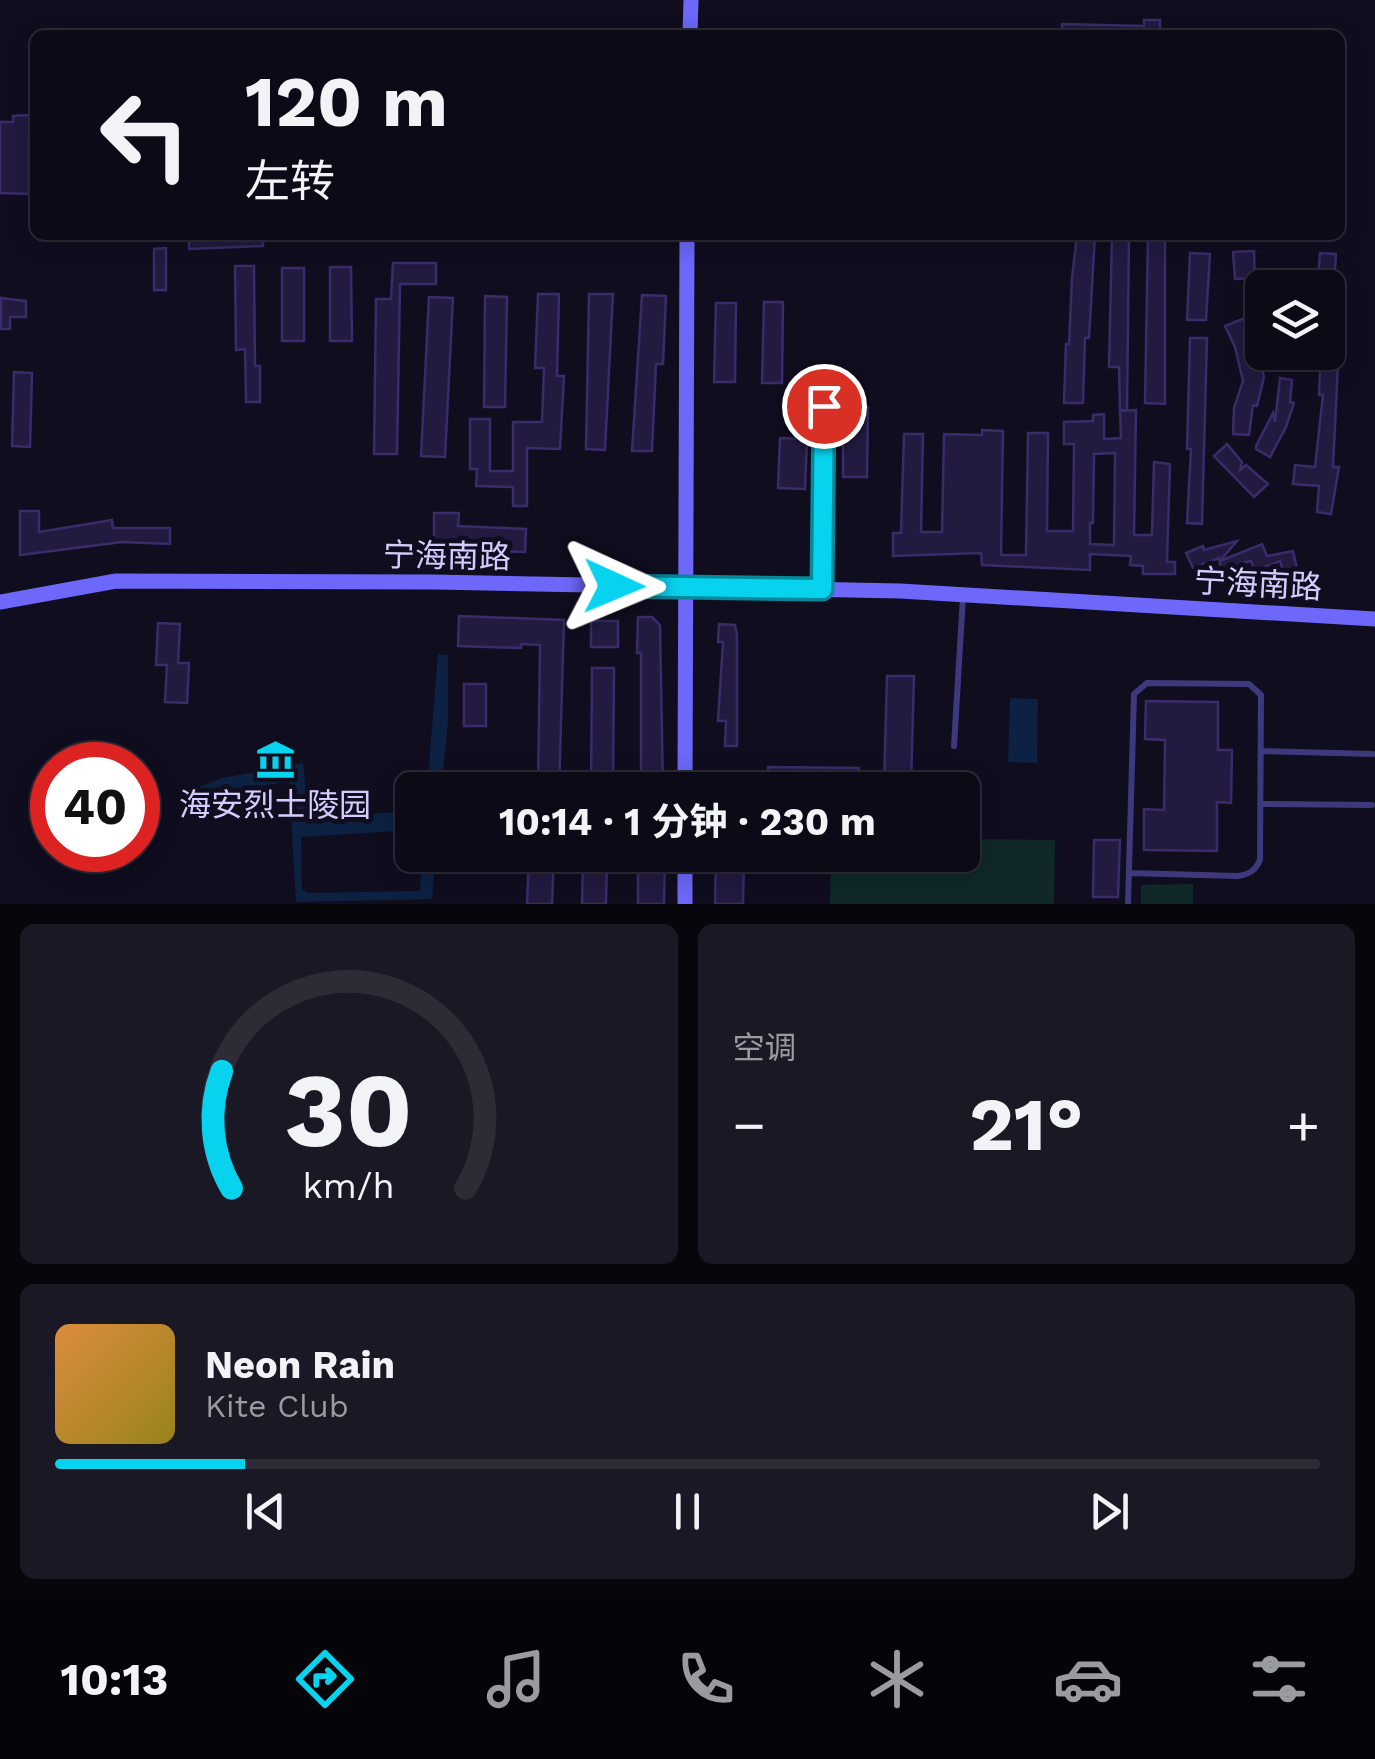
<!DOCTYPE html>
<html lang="zh">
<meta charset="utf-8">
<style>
body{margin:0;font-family:"Work Sans","Noto Sans SC",sans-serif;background:#1a1824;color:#f1f3f6;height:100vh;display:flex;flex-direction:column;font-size:38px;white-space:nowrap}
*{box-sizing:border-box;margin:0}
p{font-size:32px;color:#9a9aa1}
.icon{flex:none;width:55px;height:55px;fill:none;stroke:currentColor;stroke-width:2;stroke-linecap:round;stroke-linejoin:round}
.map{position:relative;height:904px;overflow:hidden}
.panel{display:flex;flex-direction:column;gap:20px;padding:20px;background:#07060d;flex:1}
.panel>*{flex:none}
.banner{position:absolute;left:30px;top:30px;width:1315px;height:210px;border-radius:15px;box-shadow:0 5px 25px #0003,0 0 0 2px #2c2b36;background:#0c0a17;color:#f1f3f6;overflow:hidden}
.controls{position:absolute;left:1245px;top:270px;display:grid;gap:20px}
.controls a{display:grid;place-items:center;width:100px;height:100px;border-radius:15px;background:#0c0a17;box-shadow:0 5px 25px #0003,0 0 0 2px #2c2b36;font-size:50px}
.speed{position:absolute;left:30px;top:742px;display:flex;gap:20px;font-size:50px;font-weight:700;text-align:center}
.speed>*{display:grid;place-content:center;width:130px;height:130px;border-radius:50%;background:#0c0a17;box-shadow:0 5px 25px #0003,0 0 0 2px #2c2b36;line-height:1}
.speed .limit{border:15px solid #d22;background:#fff;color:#111}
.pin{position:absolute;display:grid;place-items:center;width:85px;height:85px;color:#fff;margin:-42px;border:5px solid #fff;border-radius:50%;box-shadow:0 2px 10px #0007}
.me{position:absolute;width:110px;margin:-55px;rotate:91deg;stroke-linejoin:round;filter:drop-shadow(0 0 8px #0008)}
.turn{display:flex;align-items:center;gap:35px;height:210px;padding:0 50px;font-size:45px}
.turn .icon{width:130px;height:130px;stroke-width:2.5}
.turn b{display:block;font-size:70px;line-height:85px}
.big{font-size:75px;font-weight:700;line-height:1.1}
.panel .tile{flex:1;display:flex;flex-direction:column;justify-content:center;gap:15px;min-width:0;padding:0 35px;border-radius:15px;background:#1a1824}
.panel .dial{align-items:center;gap:0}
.dial svg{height:260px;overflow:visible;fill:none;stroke:#2c2b36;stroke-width:7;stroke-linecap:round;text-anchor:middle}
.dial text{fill:#f1f3f6;stroke:none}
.song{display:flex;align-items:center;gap:30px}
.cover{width:120px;height:120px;border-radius:15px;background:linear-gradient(135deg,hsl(30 70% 55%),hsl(50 70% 35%))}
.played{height:10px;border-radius:5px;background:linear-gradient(90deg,#08d3ee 15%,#2c2b36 15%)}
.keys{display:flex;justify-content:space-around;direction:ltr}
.heat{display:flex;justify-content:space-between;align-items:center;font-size:55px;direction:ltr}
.panel .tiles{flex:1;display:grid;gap:20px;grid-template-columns:1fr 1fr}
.tile:last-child{grid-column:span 2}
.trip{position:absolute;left:395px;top:772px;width:585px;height:100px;border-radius:15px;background:#0c0a17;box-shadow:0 5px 25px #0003,0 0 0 2px #2c2b36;font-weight:700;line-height:100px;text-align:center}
.tab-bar{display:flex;height:160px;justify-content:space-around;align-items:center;background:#050409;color:#9a9aa1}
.tab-bar .icon{width:70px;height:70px}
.tab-bar .current{color:#08d3ee}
.tab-bar b{font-size:45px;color:#f1f3f6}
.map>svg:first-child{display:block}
.green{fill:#102828}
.water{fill:#0d2142}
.building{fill:#221a3f;stroke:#3a2c6a;stroke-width:2.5;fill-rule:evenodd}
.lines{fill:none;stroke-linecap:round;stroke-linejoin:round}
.lane{stroke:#3d397c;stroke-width:6}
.secondary{stroke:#6d67fa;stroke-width:15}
.route-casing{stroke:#05899b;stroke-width:25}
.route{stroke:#08d3ee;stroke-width:18}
.labels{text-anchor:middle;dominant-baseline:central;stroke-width:10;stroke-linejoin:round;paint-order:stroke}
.street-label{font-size:32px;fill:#d3ccfd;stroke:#100d1f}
.poi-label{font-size:32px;fill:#d3ccfd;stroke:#100d1f}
</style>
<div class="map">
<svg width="1375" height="904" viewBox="0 0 1375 904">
<rect width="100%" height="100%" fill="#100d1f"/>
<!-- green -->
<path class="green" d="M963 839 1055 840 1054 904H830L831 855H962Z
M1193 884V904H1141V885Z"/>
<!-- water -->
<path class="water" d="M438 654 448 655V722L441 790H427Z
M1010 698 1038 699 1037 763 1008 762Z
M303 763 309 818 412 811V830L301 837 302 889 308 893 420 891 422 855H436L432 899 296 902 289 781 197 800 194 789 222 778Z"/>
<!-- building -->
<path class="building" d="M1144 20H1160V35H1062V24L1144 26Z
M29 115 35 118V138H29V194L0 193V122H13V116Z
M189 235H263V246L189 249Z
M1077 235H1095L1089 338H1085L1083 403H1064L1066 344H1069L1072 278Z
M1112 235H1129L1127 410H1120L1119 367H1109Z
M1148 235H1165V404L1145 403Z
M166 248V290H154V249Z
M1254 251 1255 278 1235 279 1233 252Z
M1190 253 1210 254 1206 320H1187Z
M1320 253 1336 254 1334 284H1340L1337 305 1328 304V288H1294L1295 275 1318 277Z
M393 263H436V284H400L397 454H374L376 299H391Z
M235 266H254L255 366H260V402H246L245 349 236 350Z
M330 267H351L352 341H330Z
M282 268H304V341H282Z
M538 294H559L557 376H564L560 449 527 448V506H513V487L476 486 477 469H470V419H490V471H513V422H542L544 368H535Z
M589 294H613L605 450 586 449Z
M642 295 666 296 663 364H656L652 451H632Z
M485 296 507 297 505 407H484Z
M429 297 453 298 445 457 421 456Z
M1 298 26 301V317H10V329H1Z
M764 302H783L782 383H762Z
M716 303H736L735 382H714Z
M1250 316 1264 377 1257 406 1253 405 1249 435 1233 434 1234 408 1243 381 1235 347 1225 326Z
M1190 338H1207L1202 524 1187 523 1191 449H1187Z
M1328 343H1339L1333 467H1339L1331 514 1317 512 1319 486 1293 484 1295 465 1315 467 1323 395H1319L1320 373 1322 352H1328Z
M14 372 32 373 30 447 12 446Z
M1280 378 1292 380 1290 402 1294 403 1286 427 1270 457 1256 449V446L1273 413 1275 422Z
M843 407H868L867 477H843Z
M1136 410 1134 535H1152L1154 462 1170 464 1167 562H1175V574H1143V566L1130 565 1131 556 1090 554V570L982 565 981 553 893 556V533H901L904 434H923L921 532H942L944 434 982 435V430L1003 431 1001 555H1026L1028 433H1048L1047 531H1073L1074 444H1064V422L1093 421V415L1104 414V439L1121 438 1120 411ZM1115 453 1114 545 1090 544V523H1093L1094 454Z
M780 438 807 439 805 489 778 488Z
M1227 444 1242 462 1240 470 1246 465 1268 484 1254 497 1214 456Z
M20 511H39V532L112 520 113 528H170V544L122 542 20 555Z
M434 513H459L458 526 526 529 525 552 434 549Z
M1237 541 1220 561 1262 544 1267 556 1293 551 1298 573 1284 576 1280 561 1255 571 1251 561 1221 569 1219 558 1193 568 1186 553 1203 546 1204 550Z
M459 616 564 620 559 790H538L540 645 521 644V648L458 646Z
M638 617H652L660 625 663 790H641V653H637Z
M591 621H618V647H591Z
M158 623 180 624 178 663H189L187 703 165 702 167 665H156Z
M719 624 735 625 737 634V746H725L726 721H718L723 642H718Z
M592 668H614L613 790H591Z
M887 676H914L911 784 884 783Z
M464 684H486V726H464Z
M1146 701 1218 702V750H1232L1231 803 1217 802V851L1144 850V809L1164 810 1165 740 1145 739Z
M768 767 859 768 858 789 768 788Z
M1094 840H1120L1118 897H1093Z
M529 855H554L552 904H527Z
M583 855H607L606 904H582Z
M638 855H665L664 904H638Z
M716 855H744L743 904H715Z"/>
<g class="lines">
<!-- lane -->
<path class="lane" d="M822 589 824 406
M954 746 963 597
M1261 751 1373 754
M1260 804 1372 805
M1128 904 1134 694 1147 683 1249 684 1261 695 1260 860C1255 871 1250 874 1238 876L1129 873"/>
<!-- secondary -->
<path class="secondary" d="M690 35 691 0
M0 602 116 581 435 582 900 591 1375 619
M685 790 687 235
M685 855V904"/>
</g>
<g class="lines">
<defs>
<path id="route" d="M614 586 822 589 824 406"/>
</defs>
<!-- route casing -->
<use href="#route" class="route-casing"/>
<!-- route -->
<use href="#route" class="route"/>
</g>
<!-- icons -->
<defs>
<symbol id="museum-bare" viewBox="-9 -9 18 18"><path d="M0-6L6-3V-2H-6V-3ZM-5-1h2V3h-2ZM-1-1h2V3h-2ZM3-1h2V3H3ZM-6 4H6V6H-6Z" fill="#08d3ee" stroke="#100d1f" stroke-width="2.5" paint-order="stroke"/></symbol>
</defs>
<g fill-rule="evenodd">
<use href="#museum-bare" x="248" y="732" width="55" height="55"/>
</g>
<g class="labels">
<!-- street labels -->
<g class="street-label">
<text transform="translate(447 556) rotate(1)">宁海南路</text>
<text transform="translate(1258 584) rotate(3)">宁海南路</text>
</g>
<!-- poi labels -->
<g class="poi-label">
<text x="275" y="805">海安烈士陵园</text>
</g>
</g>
</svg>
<div class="controls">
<a><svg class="icon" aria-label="layers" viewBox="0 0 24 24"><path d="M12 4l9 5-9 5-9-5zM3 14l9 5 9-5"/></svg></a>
</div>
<div class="speed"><div class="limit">40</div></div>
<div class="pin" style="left:824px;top:406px;background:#d93025"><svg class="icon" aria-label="arrive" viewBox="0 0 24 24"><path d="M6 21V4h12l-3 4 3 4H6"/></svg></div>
<svg class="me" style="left:614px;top:586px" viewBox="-20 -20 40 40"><path d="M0-17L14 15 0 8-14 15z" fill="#08d3ee" stroke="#fff" stroke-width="4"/></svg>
<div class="trip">10:14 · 1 分钟 · 230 m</div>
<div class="banner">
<div class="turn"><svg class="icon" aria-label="left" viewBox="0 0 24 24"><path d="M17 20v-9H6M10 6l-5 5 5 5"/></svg><div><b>120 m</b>左转</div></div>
</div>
</div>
<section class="panel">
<div class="tiles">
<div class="tile dial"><svg viewBox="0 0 100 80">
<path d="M14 69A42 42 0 1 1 86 69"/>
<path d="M14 69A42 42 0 0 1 11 33" stroke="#08d3ee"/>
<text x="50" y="56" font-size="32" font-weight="700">30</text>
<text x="50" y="72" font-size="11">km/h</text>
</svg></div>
<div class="tile"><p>空调</p>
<div class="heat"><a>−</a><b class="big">21°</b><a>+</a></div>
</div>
<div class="tile">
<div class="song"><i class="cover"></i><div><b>Neon Rain</b><p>Kite Club</p></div></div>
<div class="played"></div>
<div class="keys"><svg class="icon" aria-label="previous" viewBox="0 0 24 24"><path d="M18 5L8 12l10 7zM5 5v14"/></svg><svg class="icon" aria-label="pause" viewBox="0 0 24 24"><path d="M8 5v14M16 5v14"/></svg><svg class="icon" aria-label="next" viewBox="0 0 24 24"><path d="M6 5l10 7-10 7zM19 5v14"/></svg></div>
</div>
</div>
</section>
<nav class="tab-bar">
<b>10:13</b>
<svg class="icon current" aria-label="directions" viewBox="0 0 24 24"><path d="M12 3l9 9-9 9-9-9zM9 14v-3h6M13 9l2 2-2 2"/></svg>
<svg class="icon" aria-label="music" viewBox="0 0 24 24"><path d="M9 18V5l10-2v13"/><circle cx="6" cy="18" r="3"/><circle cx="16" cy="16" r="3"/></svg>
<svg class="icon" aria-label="phone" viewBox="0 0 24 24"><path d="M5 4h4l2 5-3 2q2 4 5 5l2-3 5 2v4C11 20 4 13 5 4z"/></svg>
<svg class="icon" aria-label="climate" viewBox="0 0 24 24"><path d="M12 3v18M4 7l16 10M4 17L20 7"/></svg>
<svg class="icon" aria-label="car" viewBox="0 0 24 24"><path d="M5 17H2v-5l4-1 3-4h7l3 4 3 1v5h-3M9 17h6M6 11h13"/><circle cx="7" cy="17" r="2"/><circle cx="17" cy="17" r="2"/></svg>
<svg class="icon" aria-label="filters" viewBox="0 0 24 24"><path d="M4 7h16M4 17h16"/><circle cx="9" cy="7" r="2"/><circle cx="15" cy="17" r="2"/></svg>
</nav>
